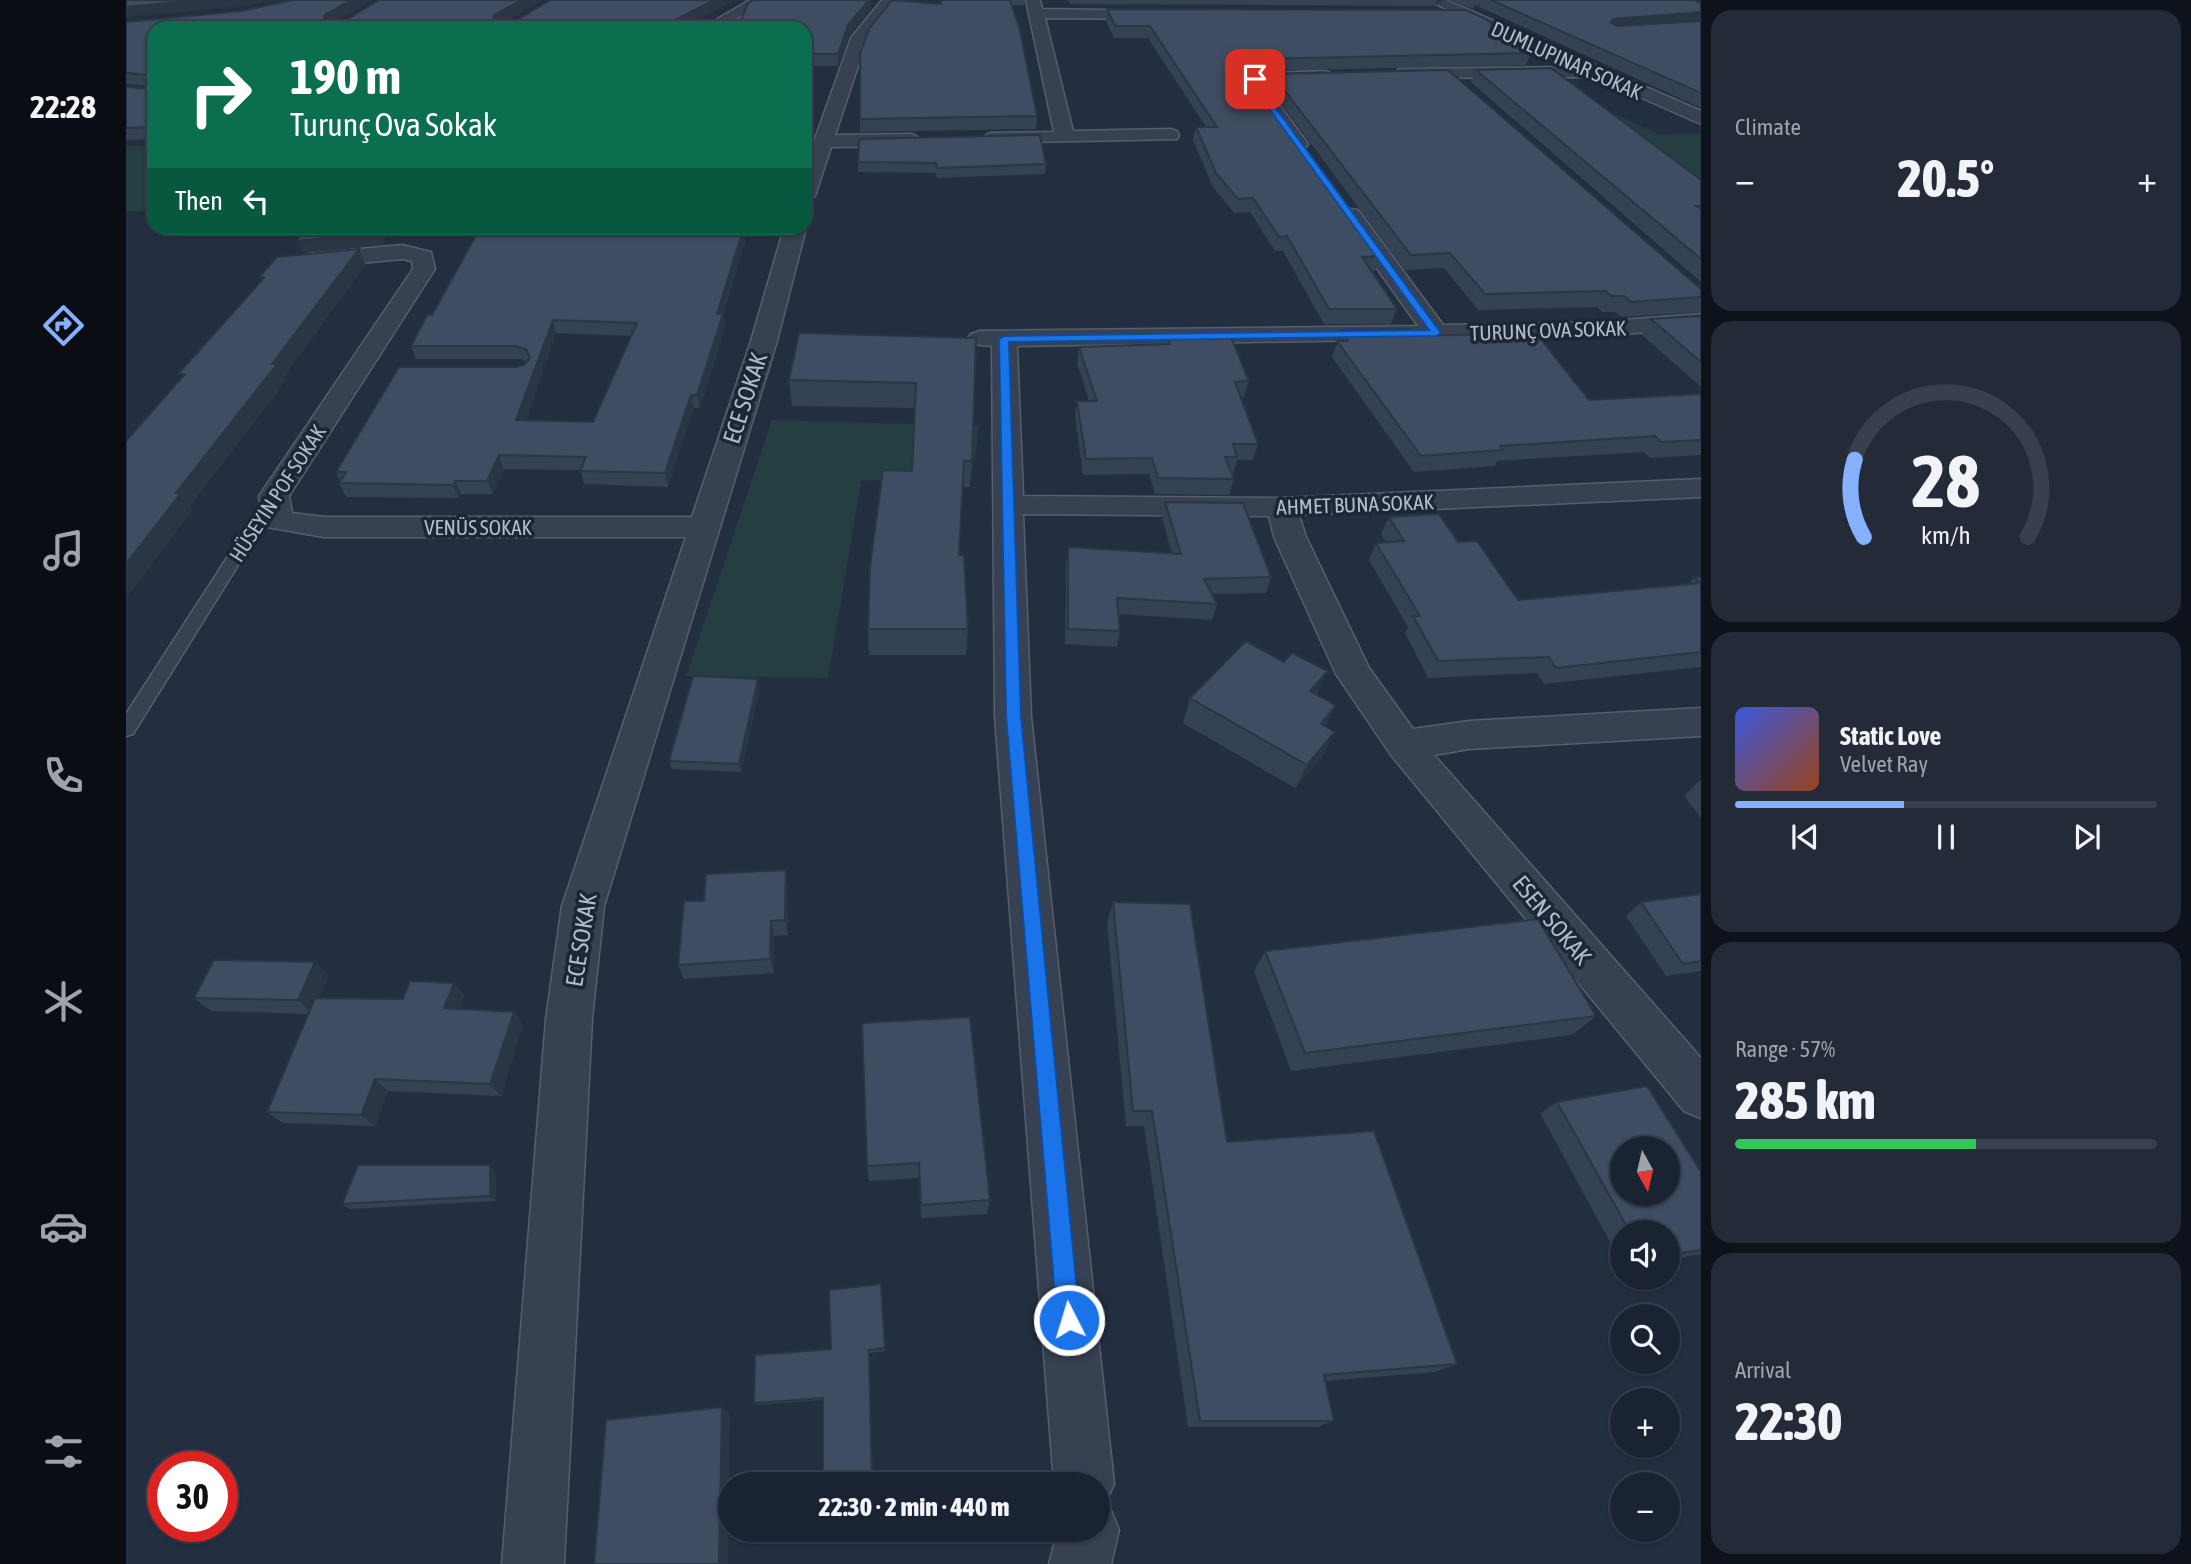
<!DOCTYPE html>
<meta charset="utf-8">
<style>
body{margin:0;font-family:"Asap Condensed",sans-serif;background:#232b39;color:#f1f3f6;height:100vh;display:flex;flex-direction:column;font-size:26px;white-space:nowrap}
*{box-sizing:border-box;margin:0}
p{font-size:23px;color:#9fa4ab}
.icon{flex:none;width:38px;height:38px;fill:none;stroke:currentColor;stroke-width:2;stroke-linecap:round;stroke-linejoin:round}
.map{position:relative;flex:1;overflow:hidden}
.sheet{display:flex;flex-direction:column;gap:10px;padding:10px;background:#0e131b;width:490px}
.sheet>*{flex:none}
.banner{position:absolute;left:21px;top:21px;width:665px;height:214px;border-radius:21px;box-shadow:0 2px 5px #0004,0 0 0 2px #38404d;background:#0b6e4f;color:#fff;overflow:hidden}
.needle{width:46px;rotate:172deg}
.buttons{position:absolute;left:1484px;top:1136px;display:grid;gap:14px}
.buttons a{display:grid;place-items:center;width:70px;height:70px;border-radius:50%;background:#1a2331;box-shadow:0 2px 5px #0004,0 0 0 2px #38404d;font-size:35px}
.speed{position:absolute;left:21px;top:1451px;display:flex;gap:14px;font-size:35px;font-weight:700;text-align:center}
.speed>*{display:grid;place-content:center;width:91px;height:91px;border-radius:50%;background:#1a2331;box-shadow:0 2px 5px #0004,0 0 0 2px #38404d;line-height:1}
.speed .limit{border:10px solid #d22;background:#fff;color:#111}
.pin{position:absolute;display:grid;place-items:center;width:60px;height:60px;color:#fff;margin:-30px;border-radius:14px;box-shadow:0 4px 10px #0006}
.me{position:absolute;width:77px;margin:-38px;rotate:355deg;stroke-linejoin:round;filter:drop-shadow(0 0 5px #0008)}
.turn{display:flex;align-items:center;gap:24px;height:147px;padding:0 28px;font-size:32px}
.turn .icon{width:91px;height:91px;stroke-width:2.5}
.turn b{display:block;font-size:49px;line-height:60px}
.then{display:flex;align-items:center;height:66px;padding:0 28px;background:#0003;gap:14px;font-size:26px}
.big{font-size:52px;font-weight:800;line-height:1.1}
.sheet .widget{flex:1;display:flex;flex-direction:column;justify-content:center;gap:10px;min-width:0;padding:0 24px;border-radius:21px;background:#232b39}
.sheet .dial{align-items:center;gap:0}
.dial svg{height:182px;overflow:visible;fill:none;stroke:#38404d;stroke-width:7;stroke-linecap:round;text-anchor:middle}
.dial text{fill:#f1f3f6;stroke:none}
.song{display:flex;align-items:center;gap:21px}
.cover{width:84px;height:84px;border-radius:10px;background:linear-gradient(135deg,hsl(230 70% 55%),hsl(20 70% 35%))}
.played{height:7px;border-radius:4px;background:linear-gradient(90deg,#85b1ff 40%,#38404d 40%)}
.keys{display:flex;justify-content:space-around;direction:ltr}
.heat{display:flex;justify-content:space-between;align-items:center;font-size:38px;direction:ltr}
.charge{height:10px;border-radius:5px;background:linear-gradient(90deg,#34c759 57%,#38404d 0)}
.trip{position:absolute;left:592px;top:1472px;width:392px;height:70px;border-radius:35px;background:#1a2331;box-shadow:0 2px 5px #0004,0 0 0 2px #38404d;font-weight:800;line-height:70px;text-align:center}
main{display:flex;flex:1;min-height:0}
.dock{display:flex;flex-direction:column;width:126px;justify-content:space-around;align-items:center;background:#0a0e14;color:#9fa4ab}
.dock .icon{width:49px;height:49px}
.dock .active{color:#85b1ff}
.dock b{font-size:32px;color:#f1f3f6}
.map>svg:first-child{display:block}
.green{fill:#253e42}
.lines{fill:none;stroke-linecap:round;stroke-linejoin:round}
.service-casing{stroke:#555f6e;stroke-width:3}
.minor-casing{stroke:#555f6e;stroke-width:3}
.service{fill:#374151;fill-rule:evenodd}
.minor{fill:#374151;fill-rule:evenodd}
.wall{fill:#354253;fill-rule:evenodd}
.shaded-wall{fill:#2b3644}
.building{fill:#3e4d61;stroke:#2b3644;stroke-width:2;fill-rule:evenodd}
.route{fill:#1a73e8;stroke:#114b97;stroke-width:2}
.labels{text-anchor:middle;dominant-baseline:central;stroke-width:7;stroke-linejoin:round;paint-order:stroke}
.far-street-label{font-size:21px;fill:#b4bccb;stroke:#1c2636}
.street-label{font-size:24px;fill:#b4bccb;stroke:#1c2636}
</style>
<main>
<nav class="dock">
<b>22:28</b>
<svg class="icon active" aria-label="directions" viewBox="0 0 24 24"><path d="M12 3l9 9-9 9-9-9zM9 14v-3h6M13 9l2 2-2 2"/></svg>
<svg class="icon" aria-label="music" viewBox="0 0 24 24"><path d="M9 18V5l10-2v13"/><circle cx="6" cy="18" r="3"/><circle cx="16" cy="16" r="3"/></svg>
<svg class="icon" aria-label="phone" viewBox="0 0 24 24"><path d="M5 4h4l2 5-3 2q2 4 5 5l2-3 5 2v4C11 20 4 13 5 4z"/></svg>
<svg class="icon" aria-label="climate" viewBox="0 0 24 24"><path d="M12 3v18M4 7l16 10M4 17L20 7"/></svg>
<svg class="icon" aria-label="car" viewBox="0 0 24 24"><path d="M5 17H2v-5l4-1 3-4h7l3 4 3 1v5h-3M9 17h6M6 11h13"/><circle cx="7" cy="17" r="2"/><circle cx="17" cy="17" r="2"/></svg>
<svg class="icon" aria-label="filters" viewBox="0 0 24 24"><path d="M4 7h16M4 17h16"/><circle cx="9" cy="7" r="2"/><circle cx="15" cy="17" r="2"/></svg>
</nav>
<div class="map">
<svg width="1575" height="1564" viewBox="0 0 1575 1564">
<rect width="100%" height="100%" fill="#232f41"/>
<!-- green -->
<path class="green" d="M1341 78H1410L1534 135 1575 133V183L1476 120H1388Z
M0 146H28V211H0Z
M646 420 853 426 846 475 735 481 702 678 560 676Z"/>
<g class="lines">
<defs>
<path id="service" d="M148 491 155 496 7 734 0 736V714L141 496Z"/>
<path id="minor" d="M624 0H642L595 28H576Z
M756 0H771L741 39 709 135 786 134 796 140 786 146 705 147 689 196 679 202V167L725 38Z
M900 0H914L916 9 1037 11 1040 14 1032 19 919 18 947 131 1044 129 1051 131 1053 135 1051 139 857 143 855 139 864 133 928 132Z
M1301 0H1320L1575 111V124L1468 77 1268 78 1265 74 1274 69 1446 67Z
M1197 71 1203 72 1206 76 1203 80 1138 84 1182 144 1179 148H1165L1120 85V79L1129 74Z
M1224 209 1232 210 1317 325 1470 322 1575 314V328L1470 336 891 346 897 496 1155 498 1575 479V497L1173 515 1180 537 1243 668 1287 729 1343 721 1575 708V736L1343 749 1308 755 1575 1058V1118L1558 1111 1265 755 1210 674 1148 537 1143 516 897 514 905 717 988 1484 978 1506 984 1508 993 1530 985 1564H923L932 1530H971V1484H928L869 717 866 346 845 344 841 339 845 334 854 331 1292 326 1213 215Z
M658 228H680L651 341 478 906 466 1019 438 1564H376L420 1019 436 906 560 537H198L141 527 137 520 133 496 287 269 286 261 276 259 182 268 171 261 182 254 276 245 305 252 309 269 163 496 166 513 198 517H566L625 341Z"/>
</defs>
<!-- service casing -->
<use href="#service" class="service-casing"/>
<!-- minor casing -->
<use href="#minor" class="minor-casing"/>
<!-- service -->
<use href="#service" class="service"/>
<!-- minor -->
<use href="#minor" class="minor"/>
</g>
<!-- wall -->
<path class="wall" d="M253 0H417L382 20H391L424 0H609L556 28H28V139L0 140V87L24 89V86L0 84V22L220 20Z
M627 0H745V9L723 36 712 66H679V28Z
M813 0H899L898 5H886L911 116 910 129 734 132V119L813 4Z
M941 0H1317L1309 6 945 4Z
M1322 0H1568L1575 3V108L1349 5 1346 10Z
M981 9 1405 53 1400 65 1129 71 1123 75 1124 78 1255 256 1249 271H1245L1271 309 1265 324H1198L1157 251H1149L1124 212 1108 213 1087 187 1067 140 1070 127H1080L1022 38H988L980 21Z
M1350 70 1575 180V282L1345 82Z
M1146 74 1575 289V312L1496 317 1489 312H1476L1472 307 1352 310 1318 268 1279 270 1143 87Z
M732 162 920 164 919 174 811 178 809 173 732 172Z
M596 228 595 229 617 230 619 242 597 314 599 327 574 408H568L542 487 458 484 454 470 378 469 367 494H335L333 498 220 497 213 483 214 481 210 472 389 367 398 365 401 362 394 359H290L285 346 306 315ZM430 333 506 336 467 422 400 420Z
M1575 316V387L1516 335 1525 319Z
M1216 330 1289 336 1463 400 1575 394V455L1524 458 1518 452 1371 461 1369 466 1288 472 1206 357Z
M850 338 844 487H837L833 555 842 629 840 655H743L742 629 786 471 789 408 666 406 663 380Z
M1042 338 1123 381 1118 397H1115L1132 444 1127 460H1111L1107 473H1106L1108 479 1103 495 1029 494 1023 474 957 475 949 416 951 401H963L951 363 953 347 1041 344Z
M1039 502 1145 577 1140 593 1086 594 1091 604 1086 620 992 614 994 631 991 647 939 644 940 563 942 547 1046 553 1036 518Z
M1263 517 1332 542 1392 600 1563 584 1568 577H1575V667L1418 684 1411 673 1302 678 1279 633 1282 627 1243 560 1250 543H1260L1255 534Z
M1158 662 1191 695 1200 727 1197 756 1169 788 1057 723 1064 698Z
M634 687 615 772 546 769 543 761Z
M1573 781H1575V818L1558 796Z
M662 885V935L648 936V973L558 979 552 965 578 901Z
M1575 894V971L1540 976 1500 916 1515 902Z
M987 902 1101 1142 1331 1364 1309 1372 1199 1381 1208 1421 1191 1427H1062L1018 1126H1000L981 922Z
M1139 951 1470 1016 1446 1035 1165 1071 1128 971Z
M189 962 203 976 193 998 277 999 328 983 338 996 333 1009 397 1024 375 1096 262 1091 249 1126 157 1123 141 1112 182 1014 85 1011 68 998Z
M736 1023 864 1200 861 1214 795 1218 793 1178 743 1181 741 1166Z
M1431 1102 1575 1172V1254L1542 1260V1232H1496V1264L1414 1113Z
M369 1170 370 1201 224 1209 216 1204Z
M755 1284 759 1351 744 1353 697 1400 631 1405 628 1403 705 1349Z"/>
<!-- shaded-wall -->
<path class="shaded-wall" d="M72 0H151L119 6 0 17V7Z
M225 0H247L203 26 198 19 199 15Z
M396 0H417L371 26 367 19 368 15Z
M588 0H609L556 28H534Z
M743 0H745V9L723 36 712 66V54L722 25Z
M1311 0H1317L1309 6Z
M1575 12V22L1479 34 1487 19Z
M1132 59 1129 71 1118 78 1120 66Z
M254 228H269L256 245 176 253 170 241Z
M617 230 619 242 593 327 591 314Z
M233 249 240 265 158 377 160 381 64 506 67 510 0 599V564L50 493Z
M597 314 599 327 574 408 571 395Z
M427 320 430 333 395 433 390 420Z
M565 395 568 408 542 487 539 473Z
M373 455 378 469 367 494 361 481Z
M329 481 335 494 333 498 327 485Z
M1202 671 1190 696 1184 691Z
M632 679 634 687 615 772 613 764Z
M1210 705 1198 730 1195 724Z
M1209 732 1197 756 1169 788 1181 765Z
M660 870 662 885V935L659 920Z
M645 921 648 936V973L644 959Z
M189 962 203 976 186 1014 172 1000Z
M328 983 338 996 329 1021 318 1008Z
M388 1012 397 1024 375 1096 364 1084Z
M249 1079 262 1091 249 1126 235 1115Z
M364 1165 369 1170 370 1201 364 1196Z
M596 1407 604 1414 602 1564H593Z"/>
<!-- building -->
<path class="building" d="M0 0H72L0 7Z
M166 0H225L199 15 198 19 220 20 253 0H396L368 15 367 19 391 20 424 0H588L534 28H330L317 26 314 28H28V127L0 128V87L24 89V75L0 73V22L115 11Z
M627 0H743L722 25 712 54H679V28H612L622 3Z
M766 0 815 4 814 0H884L894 30 911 116 734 119V54L743 29Z
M1365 0H1568L1575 3V12L1487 19 1485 23 1491 26 1575 21V93Z
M981 9 1340 10 1358 18 1405 53 1132 59 1120 66 1124 78 1255 256 1236 257 1271 309H1203L1161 236 1153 237 1127 198 1112 199 1090 173 1070 127H1091L1024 26H989Z
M1425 68 1575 180V206H1570L1575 209V259L1350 70Z
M1322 70 1575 289V297L1505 302 1498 296H1485L1480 291 1359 294 1324 253 1285 255 1146 74Z
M914 135 920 164 811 168 810 163 732 162 733 139Z
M182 228H254L251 232 170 241Z
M354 228H589L588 229 617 230 591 314H597L571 395H565L539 473 454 471 460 457 373 455 361 481H329L327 485 213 483 220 472H210L273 367H389L398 365 404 358 400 349 389 346H285L301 315H306ZM427 320 511 323 467 422 390 420Z
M233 249 146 364H151L50 493H55L0 564V441L59 374H52L138 278 133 277 151 257Z
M1575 316V362L1525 319Z
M1284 329 1289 336 1410 333 1463 400 1575 394V440L1535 442 1529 436 1374 446 1377 450 1295 456 1211 341H1222L1216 330Z
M673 333 850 338 846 461H838L833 555H838L842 629H742L744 567 757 470 786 471 790 383 663 380Z
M1105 337 1123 381 1109 382 1132 444H1107L1111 457H1099L1108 479 1032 478 1026 458 960 459 951 401H971L953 347 1044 344 1042 338Z
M1039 502 1117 503 1145 577 1078 579 1091 604 991 598 994 631 942 629V547L1055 554Z
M1313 514 1332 542 1351 541 1392 600 1574 583 1568 577H1575V652L1430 668 1423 657 1312 661 1287 616H1294L1250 543 1278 541 1263 517Z
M1120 641 1158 662 1166 653 1202 671 1184 691 1210 705 1195 724 1209 732 1181 765 1064 698Z
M567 676 632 679 613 764 543 761Z
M660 870 659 920 645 921 644 959 552 965 558 901H578L580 874Z
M1575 894V961L1557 964 1515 902Z
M987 902 1064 904 1101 1142 1248 1131 1331 1364 1198 1375 1208 1421H1074L1026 1111H1007Z
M1412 919 1470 1016 1179 1053 1139 951Z
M88 960 189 962 172 1000 68 998Z
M284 981 328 983 318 1008 388 1012 364 1084 249 1079 235 1115 141 1112 189 998 277 999Z
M844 1017 864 1200 795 1205 793 1163 741 1166 736 1023Z
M1521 1086 1575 1172V1250L1542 1255V1232H1504L1431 1102ZM1496 1148H1542V1194H1496Z
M232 1165H364V1196L216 1204Z
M755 1284 759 1348 743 1350 746 1484H697V1398L628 1403 629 1355 705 1349 703 1290Z
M596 1407 593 1564H468L480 1420Z"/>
<!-- route -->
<path class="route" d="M1132 77 1133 85 1315 333 1310 336 883 342 895 716 954 1320 951 1328 943 1331 935 1328 931 1320 880 716 873 339 878 336 1303 330 1126 85 1127 77Z"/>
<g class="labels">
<!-- far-street labels -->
<g class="far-street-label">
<text transform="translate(1441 60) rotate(24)">DUMLUPINAR SOKAK</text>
<text transform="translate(1422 330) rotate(-2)">TURUNÇ OVA SOKAK</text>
<text transform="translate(151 493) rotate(-57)">HÜSEYIN POF SOKAK</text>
<text transform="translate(1229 504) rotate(-2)">AHMET BUNA SOKAK</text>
<text x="352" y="527">VENÜS SOKAK</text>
</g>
<!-- street labels -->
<g class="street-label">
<text transform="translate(619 398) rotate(-72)">ECE SOKAK</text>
<text transform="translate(1426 920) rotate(50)">ESEN SOKAK</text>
<text transform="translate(455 940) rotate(-81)">ECE SOKAK</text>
</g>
</g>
</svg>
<div class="buttons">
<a><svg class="needle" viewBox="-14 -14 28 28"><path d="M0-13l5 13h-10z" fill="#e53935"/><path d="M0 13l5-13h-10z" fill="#9fa4ab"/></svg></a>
<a><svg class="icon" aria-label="sound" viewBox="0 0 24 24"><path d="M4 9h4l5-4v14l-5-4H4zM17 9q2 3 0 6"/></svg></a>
<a><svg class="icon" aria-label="search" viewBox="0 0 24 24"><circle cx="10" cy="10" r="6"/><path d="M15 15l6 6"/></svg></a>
<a>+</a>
<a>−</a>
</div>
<div class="speed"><div class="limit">30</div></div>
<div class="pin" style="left:1129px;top:79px;background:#d93025"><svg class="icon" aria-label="arrive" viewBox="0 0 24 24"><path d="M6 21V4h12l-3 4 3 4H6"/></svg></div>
<svg class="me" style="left:943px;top:1320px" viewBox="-20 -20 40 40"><circle r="17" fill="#1a73e8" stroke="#fff" stroke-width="3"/><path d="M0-11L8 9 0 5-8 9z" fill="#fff"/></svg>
<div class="trip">22:30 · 2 min · 440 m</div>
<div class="banner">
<div class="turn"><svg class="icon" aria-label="right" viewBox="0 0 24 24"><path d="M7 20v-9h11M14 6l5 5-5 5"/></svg><div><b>190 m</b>Turunç Ova Sokak</div></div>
<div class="then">Then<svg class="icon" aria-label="left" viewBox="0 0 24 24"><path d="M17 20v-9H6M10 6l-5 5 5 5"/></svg></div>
</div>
</div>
<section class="sheet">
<div class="widget"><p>Climate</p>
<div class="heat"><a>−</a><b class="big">20.5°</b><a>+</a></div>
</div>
<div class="widget dial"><svg viewBox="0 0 100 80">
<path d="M14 69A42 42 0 1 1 86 69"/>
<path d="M14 69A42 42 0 0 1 10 35" stroke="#85b1ff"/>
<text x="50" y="56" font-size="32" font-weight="700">28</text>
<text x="50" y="72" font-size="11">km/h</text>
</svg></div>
<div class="widget">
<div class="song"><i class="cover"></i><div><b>Static Love</b><p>Velvet Ray</p></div></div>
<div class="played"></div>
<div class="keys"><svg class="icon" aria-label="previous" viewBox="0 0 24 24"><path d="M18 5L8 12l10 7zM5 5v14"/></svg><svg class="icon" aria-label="pause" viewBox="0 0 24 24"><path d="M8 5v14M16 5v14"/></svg><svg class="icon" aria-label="next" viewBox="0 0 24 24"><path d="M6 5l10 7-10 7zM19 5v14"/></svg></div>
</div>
<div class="widget"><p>Range · 57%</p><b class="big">285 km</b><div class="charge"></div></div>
<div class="widget"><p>Arrival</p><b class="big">22:30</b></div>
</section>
</main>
